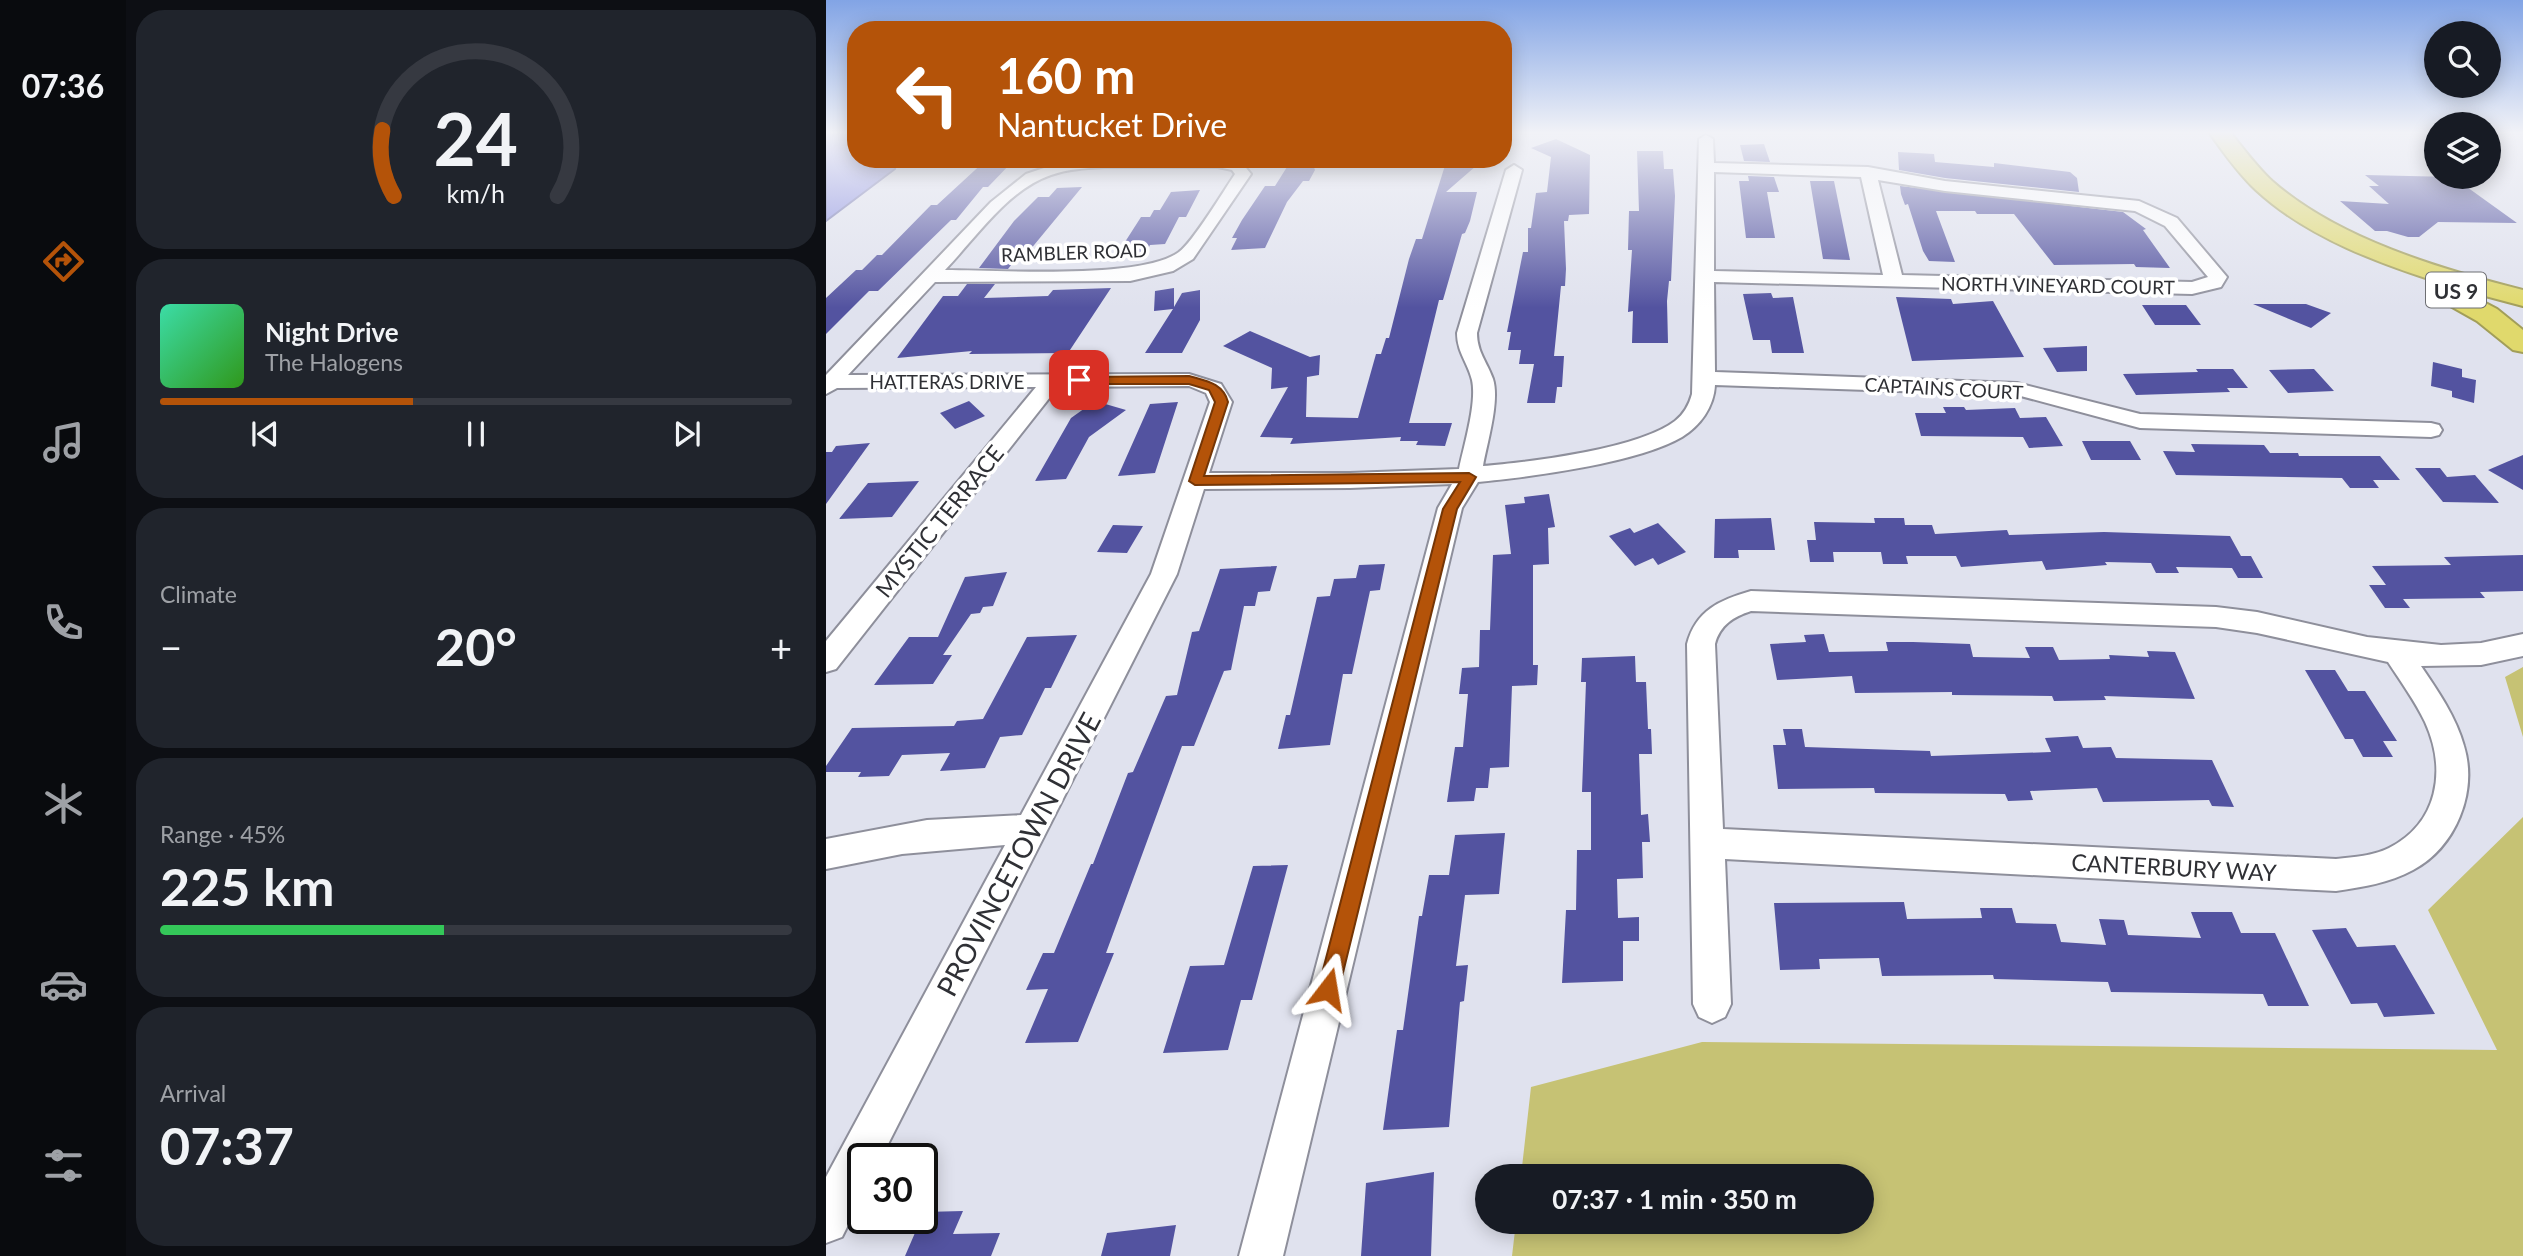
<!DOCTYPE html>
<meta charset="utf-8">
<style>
body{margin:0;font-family:Lato,sans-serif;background:#20242c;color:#f1f3f6;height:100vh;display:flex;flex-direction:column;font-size:26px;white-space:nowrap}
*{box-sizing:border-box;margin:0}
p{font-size:23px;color:#9ea1a6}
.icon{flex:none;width:38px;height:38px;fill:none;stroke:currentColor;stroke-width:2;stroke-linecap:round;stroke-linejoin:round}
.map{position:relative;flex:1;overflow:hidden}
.drawer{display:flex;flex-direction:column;gap:10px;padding:10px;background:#0d0f14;width:700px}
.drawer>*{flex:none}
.top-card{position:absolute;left:21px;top:21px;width:665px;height:147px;border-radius:28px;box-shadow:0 4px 18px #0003;background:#b45309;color:#fff;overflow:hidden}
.buttons{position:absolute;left:1598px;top:21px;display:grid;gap:14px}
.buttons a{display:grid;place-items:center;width:77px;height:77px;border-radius:50%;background:#171b24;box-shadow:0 4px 18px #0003;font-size:35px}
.speed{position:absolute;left:21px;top:1143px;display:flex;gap:14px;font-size:35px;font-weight:700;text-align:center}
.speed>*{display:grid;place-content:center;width:91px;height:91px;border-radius:50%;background:#171b24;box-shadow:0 4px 18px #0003;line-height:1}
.speed .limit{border:4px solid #111;border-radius:10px;background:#fff;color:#111}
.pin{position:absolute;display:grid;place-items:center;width:60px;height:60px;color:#fff;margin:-30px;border-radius:14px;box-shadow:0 4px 10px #0006}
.me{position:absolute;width:77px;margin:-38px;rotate:14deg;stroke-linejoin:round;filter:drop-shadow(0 0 5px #0008)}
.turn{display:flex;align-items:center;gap:24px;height:147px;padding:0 35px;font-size:32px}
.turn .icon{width:91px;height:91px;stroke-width:2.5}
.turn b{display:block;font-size:49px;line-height:60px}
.big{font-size:52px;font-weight:700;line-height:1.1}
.drawer .card{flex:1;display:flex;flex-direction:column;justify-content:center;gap:10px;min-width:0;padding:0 24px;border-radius:28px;background:#20242c}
.drawer .dial{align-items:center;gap:0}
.dial svg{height:182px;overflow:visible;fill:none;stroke:#363941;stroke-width:7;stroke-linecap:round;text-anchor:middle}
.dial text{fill:#f1f3f6;stroke:none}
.song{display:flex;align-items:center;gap:21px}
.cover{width:84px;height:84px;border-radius:10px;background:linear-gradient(135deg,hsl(160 70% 55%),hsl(110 70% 35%))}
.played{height:7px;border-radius:4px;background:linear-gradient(90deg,#b45309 40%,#363941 40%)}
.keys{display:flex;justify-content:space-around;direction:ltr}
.heat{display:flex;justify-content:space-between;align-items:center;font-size:38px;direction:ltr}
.charge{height:10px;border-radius:5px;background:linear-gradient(90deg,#34c759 45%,#363941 0)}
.trip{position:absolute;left:649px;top:1164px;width:399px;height:70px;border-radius:35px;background:#171b24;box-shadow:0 4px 18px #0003;font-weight:700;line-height:70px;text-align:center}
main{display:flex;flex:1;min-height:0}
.dock{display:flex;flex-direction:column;width:126px;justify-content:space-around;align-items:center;background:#090b0e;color:#9ea1a6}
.dock .icon{width:49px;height:49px}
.dock .selected{color:#b45309}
.dock b{font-size:32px;color:#f1f3f6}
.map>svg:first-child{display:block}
.green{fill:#c6c274}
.water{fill:#898de0;stroke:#6e71ad;stroke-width:2}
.building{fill:#5353a0}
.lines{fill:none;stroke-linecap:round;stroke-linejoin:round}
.minor-casing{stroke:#8e8f9b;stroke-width:4}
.highway-casing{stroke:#a29e59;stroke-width:4}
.path{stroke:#7f8089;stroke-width:2.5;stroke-dasharray:2 3.5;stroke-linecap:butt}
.minor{fill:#fff;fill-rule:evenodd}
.highway{fill:#e0d96c;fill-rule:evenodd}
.route{fill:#b45309;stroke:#753606;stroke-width:2}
.labels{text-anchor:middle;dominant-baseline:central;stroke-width:7;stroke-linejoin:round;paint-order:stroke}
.far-street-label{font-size:19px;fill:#2f3035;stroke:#fff}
.shield{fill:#fff;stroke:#6d6e72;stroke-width:2}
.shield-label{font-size:21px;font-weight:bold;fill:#2f3035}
.street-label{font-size:23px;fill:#2f3035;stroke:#fff}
.near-street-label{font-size:28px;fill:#2f3035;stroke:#fff}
</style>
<main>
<nav class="dock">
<b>07:36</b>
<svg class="icon selected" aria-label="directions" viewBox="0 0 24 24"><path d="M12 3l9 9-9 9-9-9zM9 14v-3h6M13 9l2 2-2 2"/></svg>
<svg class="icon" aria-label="music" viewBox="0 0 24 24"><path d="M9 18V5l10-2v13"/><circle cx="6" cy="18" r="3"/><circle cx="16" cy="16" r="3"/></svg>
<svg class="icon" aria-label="phone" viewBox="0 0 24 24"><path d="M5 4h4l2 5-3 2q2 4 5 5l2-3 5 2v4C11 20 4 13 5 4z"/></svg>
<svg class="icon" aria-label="climate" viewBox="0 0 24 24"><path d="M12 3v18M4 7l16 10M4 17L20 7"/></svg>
<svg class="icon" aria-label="car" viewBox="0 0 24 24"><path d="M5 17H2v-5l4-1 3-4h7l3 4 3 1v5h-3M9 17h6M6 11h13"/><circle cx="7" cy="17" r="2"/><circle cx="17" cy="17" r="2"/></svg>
<svg class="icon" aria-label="filters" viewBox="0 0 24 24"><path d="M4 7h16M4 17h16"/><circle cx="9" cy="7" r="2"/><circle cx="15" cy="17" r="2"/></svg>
</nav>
<section class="drawer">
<div class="card dial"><svg viewBox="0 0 100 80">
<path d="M14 69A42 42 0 1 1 86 69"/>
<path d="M14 69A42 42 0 0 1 9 40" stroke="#b45309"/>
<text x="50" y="56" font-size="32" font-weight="700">24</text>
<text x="50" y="72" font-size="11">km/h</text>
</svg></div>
<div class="card">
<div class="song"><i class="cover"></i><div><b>Night Drive</b><p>The Halogens</p></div></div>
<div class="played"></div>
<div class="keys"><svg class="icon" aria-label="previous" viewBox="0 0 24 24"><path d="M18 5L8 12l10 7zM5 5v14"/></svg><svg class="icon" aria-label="pause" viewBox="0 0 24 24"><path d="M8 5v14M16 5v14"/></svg><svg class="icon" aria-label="next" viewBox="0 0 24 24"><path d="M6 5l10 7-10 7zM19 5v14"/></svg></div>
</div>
<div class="card"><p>Climate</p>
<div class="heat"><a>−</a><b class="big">20°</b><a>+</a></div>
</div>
<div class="card"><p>Range · 45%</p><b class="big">225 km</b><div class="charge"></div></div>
<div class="card"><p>Arrival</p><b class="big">07:37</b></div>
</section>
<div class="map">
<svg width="1697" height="1256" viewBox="0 0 1697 1256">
<rect width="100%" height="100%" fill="#e0e2ee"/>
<!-- green -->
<path class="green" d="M1697 667V737L1679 677Z
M1697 817V1256H686L690 1222H1036V1176H695L705 1087 876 1042 1671 1050 1602 910Z"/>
<!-- water -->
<path class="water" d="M0 132H30V159H71L69 169 0 221Z"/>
<!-- building -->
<path class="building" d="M730 139 764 155 763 214 743 215 742 221H738L740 269 739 286H735L728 356H738L736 387H731L729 403H701L708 364H693L695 350H682L685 332H681L697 252H702V228H705L710 193 721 192 725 157 705 148Z
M938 144 944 162 918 161 914 145Z
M811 151H837L838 169H847L849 196 845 281H843L841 301 842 343H806L807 311 802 312 806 250H802L803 211H813Z
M1072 152 1108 154 1109 162 1168 167V163L1244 172 1251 178 1253 192 1119 178 1073 170Z
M161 159H189L162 187H157L130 220H125L52 291H43L0 334V298L30 270H36L51 255H56L105 205H111Z
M466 159H485L489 170 483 181H477L461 202 439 248 405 250 411 238H406L416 220 439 186H449Z
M621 159H658L620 192H651L644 221 639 233 636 234 617 300H613L583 423H626L619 446 590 445 592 441H574L575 437 464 444 467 438 434 437 462 387 445 389 446 368 397 346 424 331 484 357 494 355 493 375 481 377 480 417 532 418 550 354H555L560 338H563L583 259 590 239H596Z
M1539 175 1627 177 1691 223 1612 222 1593 237H1582L1561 231H1549L1514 201 1563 204 1543 186H1553Z
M922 176 948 177 953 192H941L949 238H920L913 181H923Z
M984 181H1008L1024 260 997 259Z
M1074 186 1297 212 1320 229 1317 230 1344 268 1310 267 1308 264 1228 265 1188 214H1151L1149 211H1110L1129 262 1103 261 1097 251 1082 204 1079 205 1075 194Z
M256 187 199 256H192L182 269 153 268 188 221 212 197H223L231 188Z
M374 190 360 217H353L339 244 324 245 319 255 290 256 315 217H324L328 210H334L345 192Z
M141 284H169L158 298 222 296 227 290 285 288 242 353 143 354 146 351 71 358 117 296H132Z
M348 288V307L356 293 374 290V320L356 353H319L347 309 328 311 329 291Z
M945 293 947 298 967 297 978 353H946L944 340H927L917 294Z
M1070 297 1125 299 1127 304 1167 301 1198 357 1086 361Z
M1427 304H1480L1505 313 1485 328Z
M1316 305H1360L1375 325H1329Z
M1261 346V371L1231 372 1217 348Z
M1607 362 1636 369V377L1650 380 1648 403 1626 397V391L1605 386Z
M1370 369H1407L1422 388H1401L1404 392 1310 395 1297 374 1372 372Z
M1488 369 1508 391 1462 393 1443 370Z
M143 401 159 416 129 429 114 413Z
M269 401 300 410 263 437 240 479 209 481 245 418Z
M352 402 329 473 292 476 324 404Z
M1117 407H1138L1140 410 1189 408 1194 418 1220 417 1237 446 1203 448 1197 437 1095 436 1089 413H1120Z
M1256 441H1304L1315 460H1265Z
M44 443 0 504V452H6L10 446Z
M1365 444 1438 445 1444 453H1472L1473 456H1554L1574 480H1547L1553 488H1524L1516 478 1350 475 1337 451 1369 452Z
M1697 455V490L1662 470Z
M1589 468H1614L1621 477 1649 475 1673 503 1617 502Z
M93 481 66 517 13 519 42 483Z
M723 494 729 527 722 528 723 564 707 565V665H712L711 685 686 686 683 767 664 768 662 788H650L648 801 621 802 629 747H637L642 694H633L636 668 653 667 654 630H664L667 555 685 554 679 505 699 503 698 497Z
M945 518 949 550H912L913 558H888L889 519Z
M1048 518H1078L1079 525H1106L1109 534 1181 530 1183 535 1278 532 1404 536 1415 556H1425L1437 578H1412L1406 568 1350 567 1353 573H1330L1325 563 1279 562 1281 565 1220 570 1216 561 1135 567 1130 556H1080L1082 564H1057L1055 552H1007L1008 562H984L981 540H990L988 522 1049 523Z
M832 523 860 552 832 565 827 558 809 566 783 536 804 528 808 533Z
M287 525 317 526 301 553 271 552Z
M1697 555V591L1654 592 1659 598 1577 599 1584 608H1559L1543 585H1560L1546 566 1625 565 1618 557Z
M559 564 554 590 544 591 526 674H517L504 745 452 749 460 715H464L491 597 504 596 508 579 530 578 533 565Z
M451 566 444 591 432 592 429 606H418L405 670 398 671 368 746H356L280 953H288L252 1042 199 1043 222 989 200 990 217 953H228L265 864H267L302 773 307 772 340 696 351 695 366 632 373 631 394 569Z
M181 572 167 606 157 607 154 613 145 614 117 655H126L107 684 48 685 83 637H112L139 577Z
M998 634 1003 652 1062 651 1060 642H1087L1144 644 1147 657 1204 658 1199 647H1227L1233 660 1284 659 1283 655 1323 657 1321 651 1349 652 1369 699 1278 696 1280 700 1228 701 1226 696 1126 695V692L1029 693 1026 676 951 680 944 644 980 642 978 635Z
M251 635 225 688H219L196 735 174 737 159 768 114 771 124 753 76 755 63 776 32 777 35 772H0V766L26 728 128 726 131 721 157 719 201 637Z
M809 656 810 682H820L822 729H825L826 754H813L815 815 822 814 824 842H816L817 878 791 879 792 918 813 917V941H797V981L736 983 740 910H750L751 850H765V792H756L760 682H755L756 658Z
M1479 670H1509L1522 691H1539L1571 741H1557L1567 757H1537L1527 739H1519Z
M957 729H976L979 747 1104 751 1105 756 1225 752 1219 738 1252 736 1257 748 1285 747 1290 758 1386 760 1408 807 1386 806 1383 800 1277 802 1271 788 1204 791 1207 800 1182 801 1179 794 1049 793 1048 788 952 789 947 745H960Z
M679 833 673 894 639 895 630 966 642 965 638 1001 634 1002 623 1127 557 1130 571 1030H577L593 916H596L603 875H623L629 835Z
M462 865 426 1000H415L402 1050 337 1053 364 966 398 965 427 866Z
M1078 902 1081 919 1156 918 1154 908H1186L1190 923 1230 924 1235 942 1280 945 1273 919 1298 920 1302 935 1375 938 1365 912H1406L1415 933H1449L1483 1006H1442L1437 994 1285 992 1282 982 1168 979 1167 975 1056 976 1053 958 993 959 994 969 954 970 948 903Z
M1520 928 1531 947 1569 945 1609 1014 1558 1017 1551 1003 1525 1004 1486 930Z
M608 1172 605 1256H535L540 1183Z
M137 1211 127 1234 174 1233 165 1256H79L98 1212Z
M350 1225 344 1256H275L281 1233Z"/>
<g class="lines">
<defs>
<path id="minor" d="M880 135 887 139 888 163 1042 167 1119 181 1313 201 1351 218 1401 277 1395 287 1366 294 888 282 889 372 1191 383 1314 414 1605 423 1613 425 1616 430 1613 435 1605 437 1314 428 1191 395 889 385C888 407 874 426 856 437 812 463 704 477 652 482L636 508 457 1256H413L612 508 626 484 524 488 378 489 351 574 55 1158H37V1195L16 1237 0 1243V1177L179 845 76 854 0 869V839L101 820 195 815 325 574 384 402 380 393 363 386 232 387 10 669 0 672V641L210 387 11 388 0 394V375L165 202 200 174 230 164 256 159H401L416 163 425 174 367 259 347 271 304 281 109 282 22 375 363 374 395 384 406 402 383 473H524L633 469C638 445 651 403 646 380 642 363 631 352 631 333L680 170 688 165 696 170 651 333C651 352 661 362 667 379 674 401 661 443 657 466 705 462 812 449 849 421 858 414 863 405 866 394L873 139ZM279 167H392L406 170 409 174C397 192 367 242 353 252 316 280 170 270 119 270 150 238 181 190 225 175 242 169 261 168 279 167ZM888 172 1035 177 1057 275 888 271ZM1052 180 1119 191 1309 211 1339 226 1382 277 1366 282 1076 275Z
M925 591 1390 607 1431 612 1541 637 1615 645 1655 643 1697 634V656L1655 665 1595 666C1612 691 1630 717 1638 746 1652 792 1630 847 1587 870 1563 883 1537 887 1510 891L899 859 905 1004 899 1017 886 1023 873 1017 867 1004 861 644C870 610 894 600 925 591ZM925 611 1390 627 1431 633 1562 662C1575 682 1589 701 1599 722 1621 770 1612 823 1563 848 1547 856 1528 857 1510 859L897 829 889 644C894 625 907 617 925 611Z"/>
<path id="highway" d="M1383 132H1404C1417 148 1430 166 1446 181 1512 239 1614 269 1697 290V306L1633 289 1671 309 1697 330V352L1687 350 1651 321 1612 299 1608 293 1612 287 1621 285C1555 264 1482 238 1430 190 1412 173 1397 152 1383 132Z"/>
</defs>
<!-- minor casing -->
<use href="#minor" class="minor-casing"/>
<!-- highway casing -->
<use href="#highway" class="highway-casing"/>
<!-- path -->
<path class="path" d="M26 142 24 139 30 134"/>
<!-- minor -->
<use href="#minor" class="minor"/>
<!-- highway -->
<use href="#highway" class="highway"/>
</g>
<!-- sky -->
<linearGradient id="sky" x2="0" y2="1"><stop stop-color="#82a4e5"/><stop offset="0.43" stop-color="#f1f2f7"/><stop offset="1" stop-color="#f1f2f7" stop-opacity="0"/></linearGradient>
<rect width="1697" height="308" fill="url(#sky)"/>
<!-- route -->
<path class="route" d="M363 376C380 381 397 383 402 402L378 476 643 473 650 477 631 509 513 989 510 997 502 1000 495 997 492 989 617 509 634 482 369 485 363 481 389 402 383 390 363 384H253L247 380 253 377Z"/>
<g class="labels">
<!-- far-street labels -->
<g class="far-street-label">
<text transform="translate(248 252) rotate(-2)">RAMBLER ROAD</text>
<text transform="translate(1232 285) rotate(1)">NORTH VINEYARD COURT</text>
<text x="121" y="381">HATTERAS DRIVE</text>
<text transform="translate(1118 388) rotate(3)">CAPTAINS COURT</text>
</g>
<!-- shield labels -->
<rect class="shield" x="1600" y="272.5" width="60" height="35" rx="5"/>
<g class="shield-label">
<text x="1630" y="290">US 9</text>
</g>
<!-- street labels -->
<g class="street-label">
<text transform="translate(113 521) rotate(-51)">MYSTIC TERRACE</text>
<text transform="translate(1348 867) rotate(3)">CANTERBURY WAY</text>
</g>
<!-- near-street labels -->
<g class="near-street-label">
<text transform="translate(192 854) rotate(-62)">PROVINCETOWN DRIVE</text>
</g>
</g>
</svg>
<div class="buttons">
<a><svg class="icon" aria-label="search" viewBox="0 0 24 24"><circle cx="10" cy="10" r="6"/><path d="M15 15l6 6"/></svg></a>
<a><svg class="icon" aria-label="layers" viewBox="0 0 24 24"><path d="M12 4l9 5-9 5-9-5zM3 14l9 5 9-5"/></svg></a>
</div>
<div class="speed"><div class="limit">30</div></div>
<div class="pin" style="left:253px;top:380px;background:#d93025"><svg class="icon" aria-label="arrive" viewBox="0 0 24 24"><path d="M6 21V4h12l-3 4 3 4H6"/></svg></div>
<svg class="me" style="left:502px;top:989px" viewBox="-20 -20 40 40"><path d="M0-17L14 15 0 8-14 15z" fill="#b45309" stroke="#fff" stroke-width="4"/></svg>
<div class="trip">07:37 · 1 min · 350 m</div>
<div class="top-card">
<div class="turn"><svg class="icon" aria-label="left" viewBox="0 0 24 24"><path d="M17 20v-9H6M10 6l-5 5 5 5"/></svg><div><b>160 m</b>Nantucket Drive</div></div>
</div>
</div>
</main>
